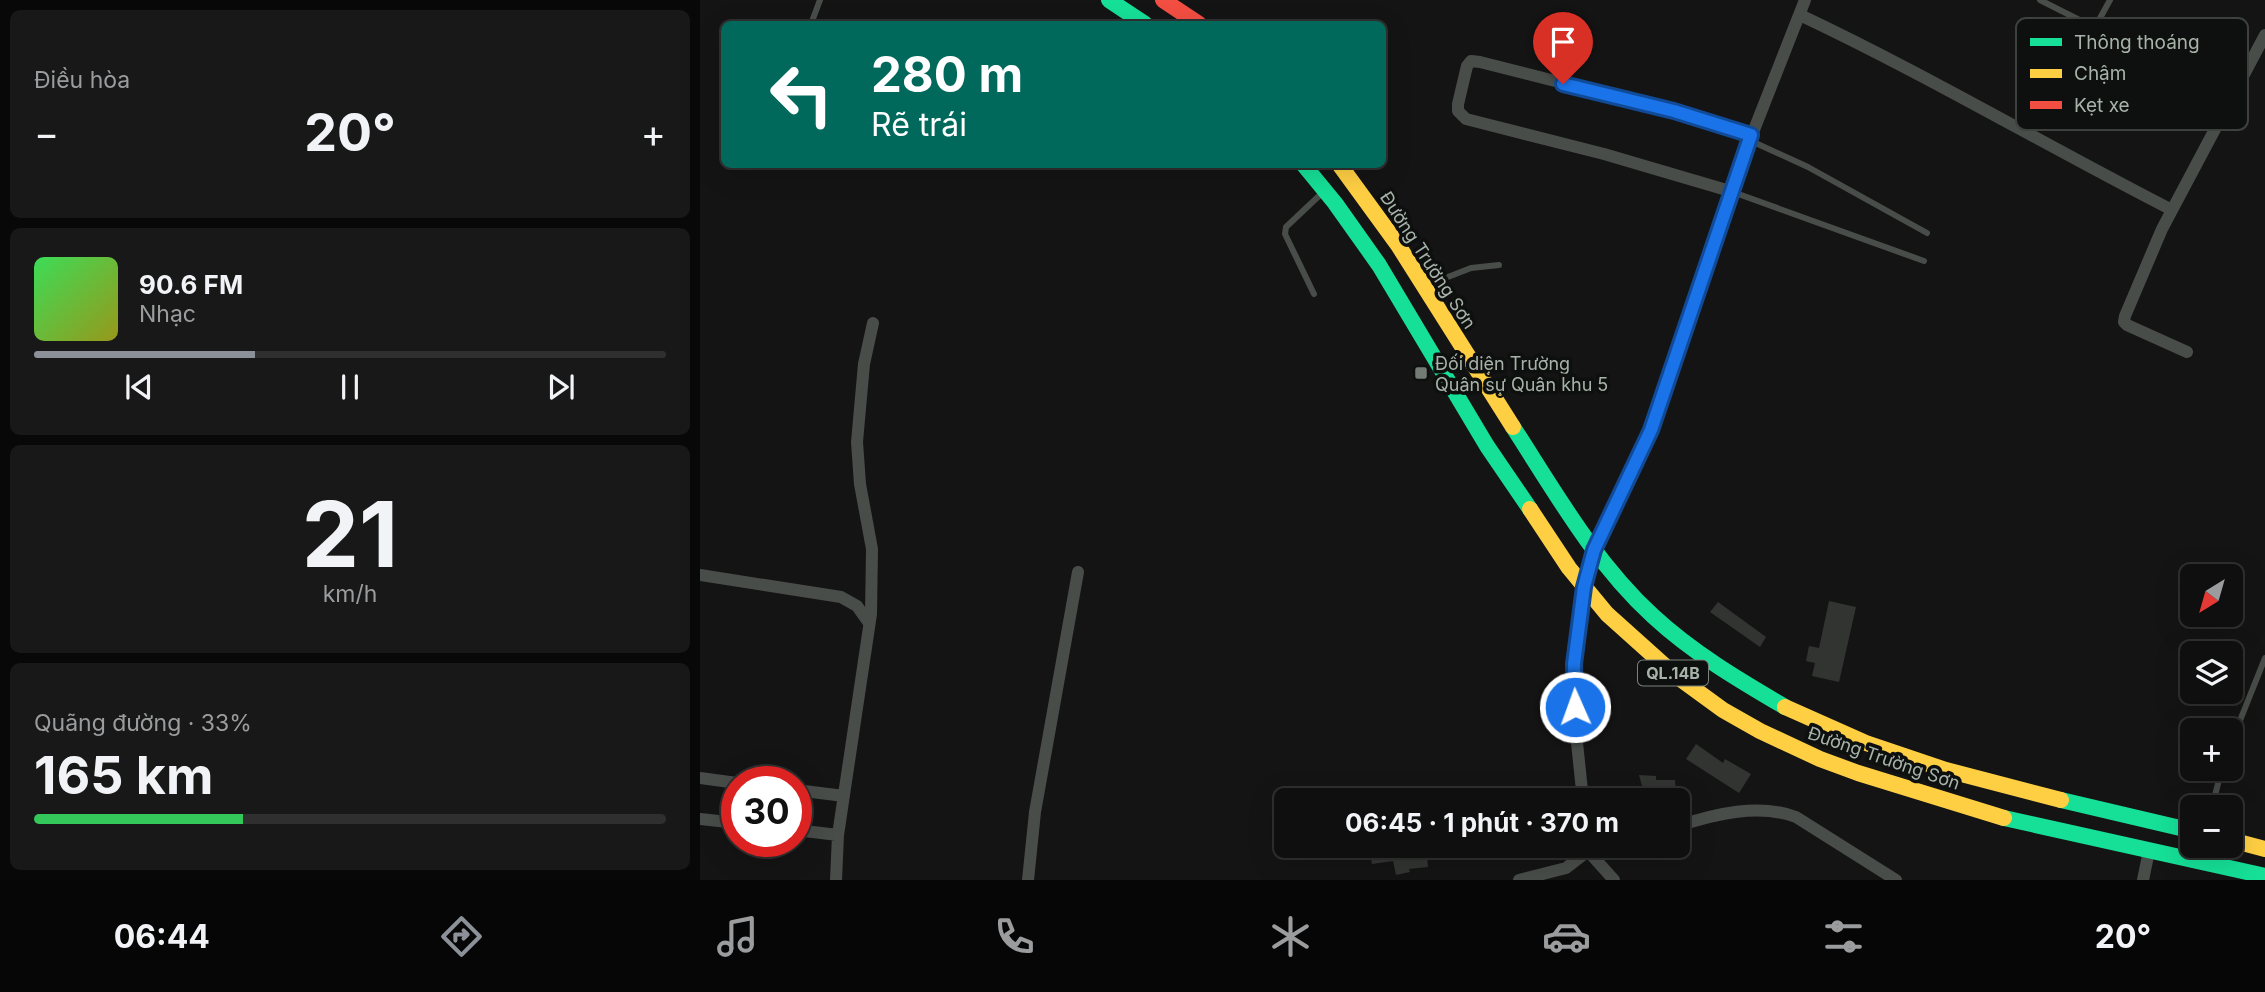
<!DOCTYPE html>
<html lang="vi">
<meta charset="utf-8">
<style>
body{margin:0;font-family:Inter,sans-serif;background:#181818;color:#f1f3f6;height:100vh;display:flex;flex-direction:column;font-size:26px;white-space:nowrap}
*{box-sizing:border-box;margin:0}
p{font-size:23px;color:#9b9c9e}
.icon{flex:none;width:38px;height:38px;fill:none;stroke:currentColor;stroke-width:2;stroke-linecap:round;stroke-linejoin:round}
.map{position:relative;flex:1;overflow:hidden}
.side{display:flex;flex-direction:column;gap:10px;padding:10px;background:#080808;width:700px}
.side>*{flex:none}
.banner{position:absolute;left:21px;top:21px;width:665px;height:147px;border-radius:10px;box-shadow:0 7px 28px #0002,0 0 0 2px #2f2f2f;background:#00695c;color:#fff;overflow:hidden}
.needle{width:46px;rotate:217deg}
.fabs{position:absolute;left:1480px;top:564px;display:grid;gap:14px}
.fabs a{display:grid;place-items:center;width:63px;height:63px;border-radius:10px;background:#0f0f0f;box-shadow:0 7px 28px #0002,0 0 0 2px #2f2f2f;font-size:35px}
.speed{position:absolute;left:21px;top:766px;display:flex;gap:14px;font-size:35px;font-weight:700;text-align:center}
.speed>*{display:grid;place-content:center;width:91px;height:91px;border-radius:50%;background:#0f0f0f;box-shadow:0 7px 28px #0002,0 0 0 2px #2f2f2f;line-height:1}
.speed .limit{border:10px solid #d22;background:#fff;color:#111}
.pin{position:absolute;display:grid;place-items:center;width:60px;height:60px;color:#fff;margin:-72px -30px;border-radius:50% 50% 50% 0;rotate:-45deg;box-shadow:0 0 7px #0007}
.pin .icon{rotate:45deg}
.me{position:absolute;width:77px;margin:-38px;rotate:358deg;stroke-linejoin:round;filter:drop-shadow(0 0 5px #0008)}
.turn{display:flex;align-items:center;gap:24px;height:147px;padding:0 35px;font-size:32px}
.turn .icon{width:91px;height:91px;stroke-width:2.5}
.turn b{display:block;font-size:49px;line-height:60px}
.big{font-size:52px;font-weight:700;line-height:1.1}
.side .widget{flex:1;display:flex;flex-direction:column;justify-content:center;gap:10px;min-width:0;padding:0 24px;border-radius:10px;background:#181818}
.side .dial{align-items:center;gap:0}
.dial b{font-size:91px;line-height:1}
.song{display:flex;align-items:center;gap:21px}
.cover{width:84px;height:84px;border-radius:10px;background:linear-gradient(135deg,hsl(130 70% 55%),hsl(60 70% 35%))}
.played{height:7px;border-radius:4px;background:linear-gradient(90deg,#8c9099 35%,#2f2f2f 35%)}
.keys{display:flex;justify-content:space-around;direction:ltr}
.heat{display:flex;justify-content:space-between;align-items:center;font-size:38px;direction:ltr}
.charge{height:10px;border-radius:5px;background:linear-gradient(90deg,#34c759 33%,#2f2f2f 0)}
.trip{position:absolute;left:574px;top:788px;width:416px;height:70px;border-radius:10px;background:#0f0f0f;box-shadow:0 7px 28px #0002,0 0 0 2px #2f2f2f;font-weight:700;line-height:70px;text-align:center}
.menu{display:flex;height:112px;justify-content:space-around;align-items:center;background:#060606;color:#9b9c9e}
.menu .icon{width:49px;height:49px}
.menu .active{color:#8c9099}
.menu b{font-size:32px;color:#f1f3f6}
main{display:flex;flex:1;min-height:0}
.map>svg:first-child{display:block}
.building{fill:#323432}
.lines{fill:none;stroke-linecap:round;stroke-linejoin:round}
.lane{stroke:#494d4a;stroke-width:6}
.street{stroke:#494d4a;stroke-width:12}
.fast{stroke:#16e098;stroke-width:16}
.slow{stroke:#ffcf43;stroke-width:16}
.jam{stroke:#f24e42;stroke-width:16}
.route-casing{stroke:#114b97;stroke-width:18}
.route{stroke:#1a73e8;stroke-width:12}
.poi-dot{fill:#747b75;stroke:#0e100f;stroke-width:2.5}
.labels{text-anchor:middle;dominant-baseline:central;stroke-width:7;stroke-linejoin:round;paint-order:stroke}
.shield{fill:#0e100f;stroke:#79827b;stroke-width:2}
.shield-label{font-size:16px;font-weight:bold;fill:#a7b3a9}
.street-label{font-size:18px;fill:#a7b3a9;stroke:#0e100f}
.poi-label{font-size:18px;fill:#a7b3a9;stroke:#0e100f;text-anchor:start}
.key{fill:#0e100f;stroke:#3c413d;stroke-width:2}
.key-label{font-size:19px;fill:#a7b3a9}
</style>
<main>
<section class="side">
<div class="widget"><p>Điều hòa</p>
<div class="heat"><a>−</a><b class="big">20°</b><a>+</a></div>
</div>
<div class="widget">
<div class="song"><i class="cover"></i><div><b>90.6 FM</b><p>Nhạc</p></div></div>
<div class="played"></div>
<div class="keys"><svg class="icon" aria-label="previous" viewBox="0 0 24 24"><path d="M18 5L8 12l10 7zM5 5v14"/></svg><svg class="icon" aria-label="pause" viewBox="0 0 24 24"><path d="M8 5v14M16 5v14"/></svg><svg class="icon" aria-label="next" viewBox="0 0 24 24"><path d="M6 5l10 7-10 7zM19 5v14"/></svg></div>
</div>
<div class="widget dial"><b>21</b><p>km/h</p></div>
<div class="widget"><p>Quãng đường · 33%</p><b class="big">165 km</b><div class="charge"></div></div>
</section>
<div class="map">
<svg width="1565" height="880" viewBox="0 0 1565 880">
<rect width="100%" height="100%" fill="#141414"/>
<!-- building -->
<path class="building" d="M1129 601 1156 607 1139 682 1112 676 1115 663 1106 661 1109 646 1119 648Z
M1018 602 1066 637 1060 647 1010 612Z
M996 744 1023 763 1025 759 1051 774 1039 793 986 759Z
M939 775 956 776V780H975L976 795 960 796 961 800H946Z
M669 845H705L707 859 727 856 728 867 709 869 710 872 696 875 693 861 672 864Z"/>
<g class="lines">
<!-- lane -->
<path class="lane" d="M1340 0 1532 97
M111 24 120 0
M1394 29 1410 0
M1049 140 1108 167 1227 233
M1030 191 1224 261
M730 284 771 268 799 265
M614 294 585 234 586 227 621 194
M1531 743 1565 658
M1512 807 1522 768"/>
<!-- street -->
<path class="street" d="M1100 15C1227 75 1347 146 1472 210
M1030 191 904 154 766 119 758 111V104L767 66 771 61 780 62 974 111 1051 135
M1487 352 1427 325 1424 322 1425 316 1462 229 1565 35
M0 575 141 597 157 606 169 623
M0 778 37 783
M96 790 144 796
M883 800 876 733 874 664 884 587 894 550 951 431 1030 191 1105 0
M0 819 37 823
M978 826C1015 814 1059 803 1096 817L1196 880
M96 830 138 835
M913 845 888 851 914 880
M136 880 138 835 171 614 172 549 160 484 157 442 164 364 173 323
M328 880 335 812 378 572
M819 880 866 868 888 851V845
M1443 880 1449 851"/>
<!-- fast -->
<path class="fast" d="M409 0 445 24
M603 164 635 203 679 265 787 446 830 509
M813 427C855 492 895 563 953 616 993 653 1039 680 1085 707
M1361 800 1493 831
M1304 818 1565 876"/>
<!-- slow -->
<path class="slow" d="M639 164 698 245 813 427
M830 509 869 568 907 614 975 675 1023 710 1060 731 1120 759 1158 773 1304 818
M1085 707 1166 743 1246 770 1361 800
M1531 840 1565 849"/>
<!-- jam -->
<path class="jam" d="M463 0 499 24"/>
</g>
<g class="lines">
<defs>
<path id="route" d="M863 84 974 111 1051 135 951 430 894 550 884 587 874 664 875 707"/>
</defs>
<!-- route casing -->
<use href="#route" class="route-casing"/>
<!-- route -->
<use href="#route" class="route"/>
</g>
<!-- markers -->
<rect class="poi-dot" x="714" y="366" width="14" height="14" rx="3.5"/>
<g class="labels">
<!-- shield labels -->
<rect class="shield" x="938" y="660.5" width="70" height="25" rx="5"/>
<g class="shield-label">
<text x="973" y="673">QL.14B</text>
</g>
<!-- street labels -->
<g class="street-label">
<text transform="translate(728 260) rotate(57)">Đường Trường Sơn</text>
<text transform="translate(1184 758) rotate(19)">Đường Trường Sơn</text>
</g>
<!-- poi labels -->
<g class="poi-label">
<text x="735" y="363">Đối diện Trường<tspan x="735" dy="21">Quân sự Quân khu 5</tspan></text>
</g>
</g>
<!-- legend -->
<rect x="1316" y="18" width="232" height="112" rx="10" class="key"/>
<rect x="1330" y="38" width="32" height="8" fill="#16e098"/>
<rect x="1330" y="69" width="32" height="9" fill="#ffcf43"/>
<rect x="1330" y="101" width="32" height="8" fill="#f24e42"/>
<g class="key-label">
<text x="1374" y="49">Thông thoáng</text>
<text x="1374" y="80">Chậm</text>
<text x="1374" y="112">Kẹt xe</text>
</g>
</svg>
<div class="fabs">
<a><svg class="needle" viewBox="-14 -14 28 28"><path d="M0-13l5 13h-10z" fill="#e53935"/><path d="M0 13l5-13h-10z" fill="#9b9c9e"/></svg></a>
<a><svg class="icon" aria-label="layers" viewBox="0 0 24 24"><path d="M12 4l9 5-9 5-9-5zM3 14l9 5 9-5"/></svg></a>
<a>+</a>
<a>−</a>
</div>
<div class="speed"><div class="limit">30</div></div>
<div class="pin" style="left:863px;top:84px;background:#d93025"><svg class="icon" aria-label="arrive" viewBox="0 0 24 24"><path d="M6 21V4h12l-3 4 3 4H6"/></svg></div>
<svg class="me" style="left:875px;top:707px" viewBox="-20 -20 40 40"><circle r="17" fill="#1a73e8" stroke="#fff" stroke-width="3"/><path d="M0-11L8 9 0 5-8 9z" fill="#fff"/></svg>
<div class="trip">06:45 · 1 phút · 370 m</div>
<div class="banner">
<div class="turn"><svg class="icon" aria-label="left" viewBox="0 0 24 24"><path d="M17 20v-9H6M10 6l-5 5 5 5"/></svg><div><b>280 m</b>Rẽ trái</div></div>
</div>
</div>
</main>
<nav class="menu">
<b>06:44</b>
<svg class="icon active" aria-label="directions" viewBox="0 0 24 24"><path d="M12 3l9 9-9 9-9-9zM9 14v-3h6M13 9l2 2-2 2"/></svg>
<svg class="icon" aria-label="music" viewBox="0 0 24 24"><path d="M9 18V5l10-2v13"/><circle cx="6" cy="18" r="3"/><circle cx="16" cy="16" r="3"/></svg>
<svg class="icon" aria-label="phone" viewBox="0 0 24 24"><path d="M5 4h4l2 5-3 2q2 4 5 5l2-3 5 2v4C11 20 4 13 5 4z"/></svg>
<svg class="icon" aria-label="climate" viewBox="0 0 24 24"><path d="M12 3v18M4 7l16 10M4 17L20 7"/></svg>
<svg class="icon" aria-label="car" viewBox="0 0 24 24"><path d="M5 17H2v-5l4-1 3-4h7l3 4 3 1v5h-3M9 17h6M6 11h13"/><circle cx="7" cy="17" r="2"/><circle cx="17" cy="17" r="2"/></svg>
<svg class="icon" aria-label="filters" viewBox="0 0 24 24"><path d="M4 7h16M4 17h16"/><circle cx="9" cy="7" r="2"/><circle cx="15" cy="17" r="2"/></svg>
<b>20°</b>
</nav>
